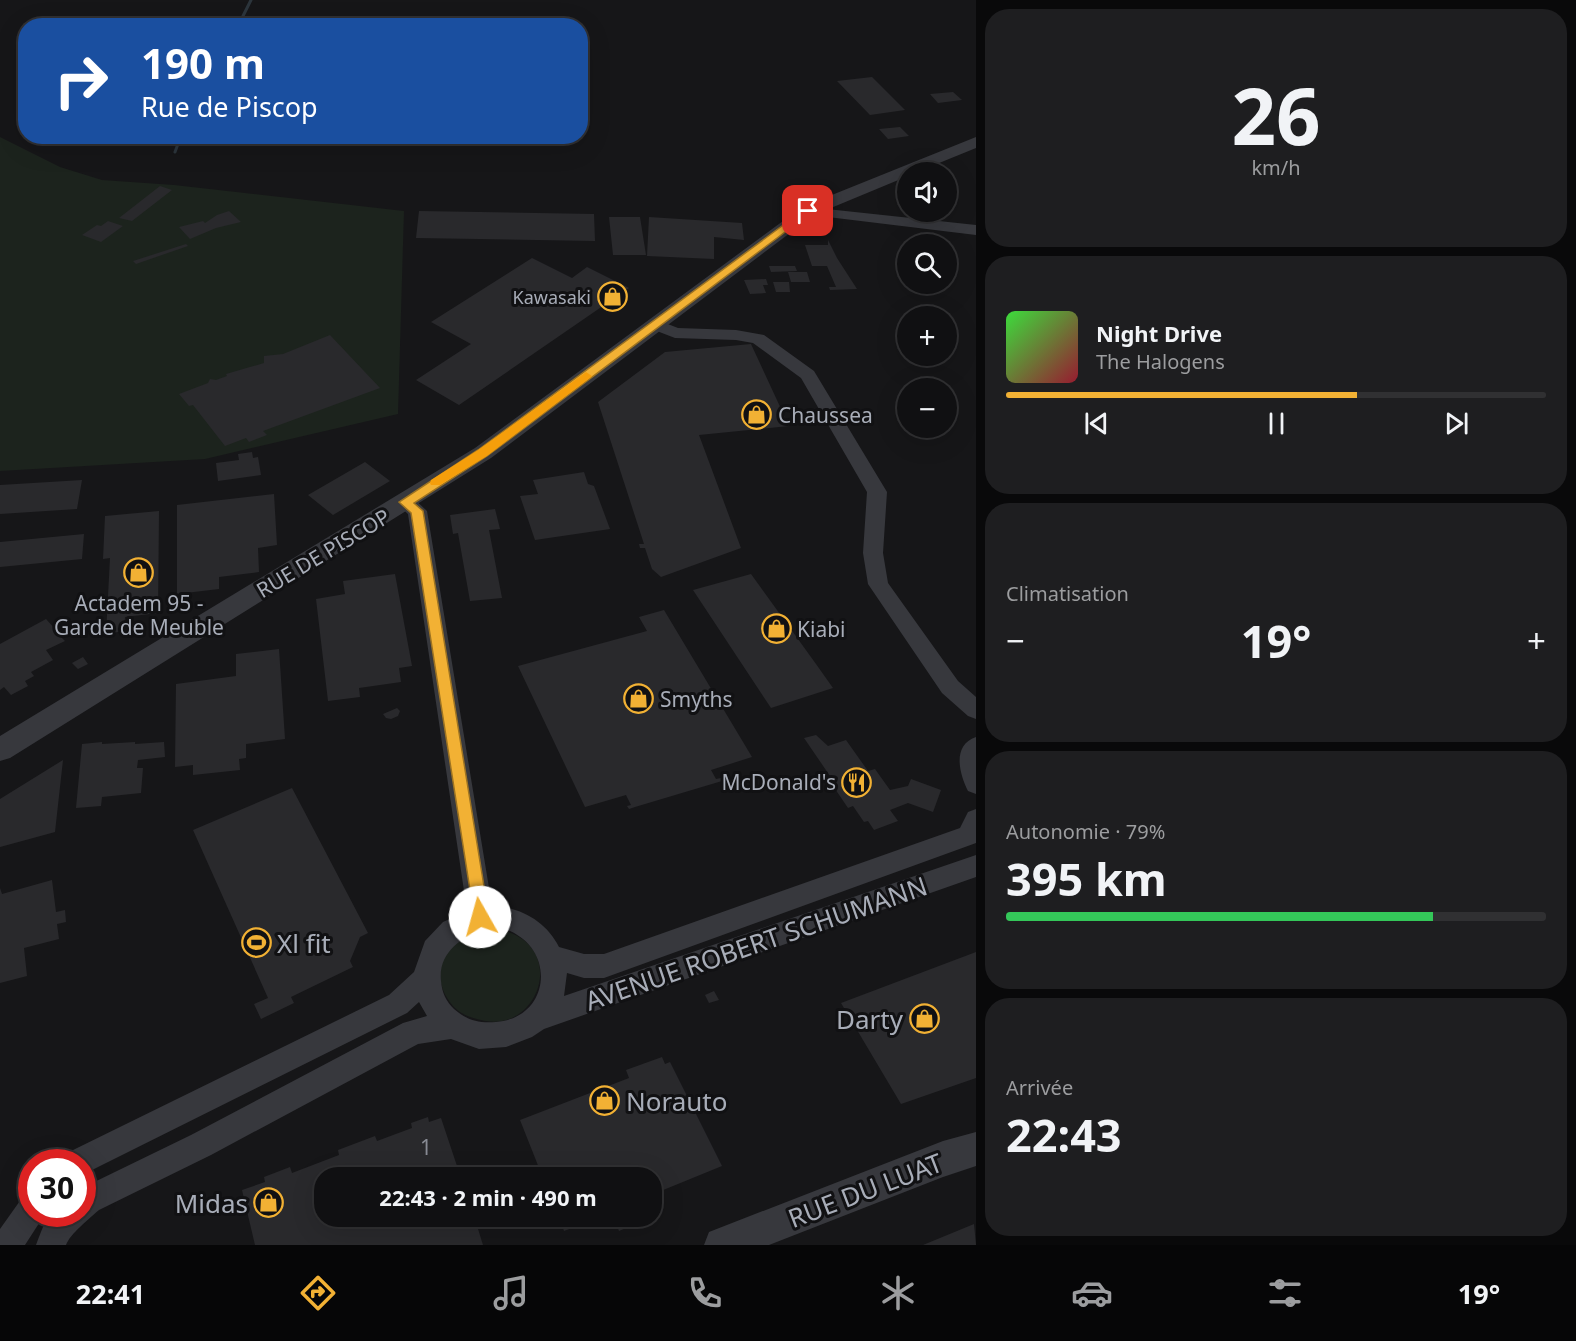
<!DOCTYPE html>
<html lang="fr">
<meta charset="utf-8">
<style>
body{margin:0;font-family:"Noto Sans",sans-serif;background:#1e1e20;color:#f1f3f6;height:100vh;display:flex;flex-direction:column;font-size:22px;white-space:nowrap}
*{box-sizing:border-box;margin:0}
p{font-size:20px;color:#9c9d9f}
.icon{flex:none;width:33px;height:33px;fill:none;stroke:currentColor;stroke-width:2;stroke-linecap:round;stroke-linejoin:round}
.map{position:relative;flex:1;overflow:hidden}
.details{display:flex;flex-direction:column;gap:9px;padding:9px;background:#09090a;width:600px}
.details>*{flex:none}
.guide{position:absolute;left:18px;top:18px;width:570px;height:126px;border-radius:24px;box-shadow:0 6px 24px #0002,0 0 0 2px #303032;background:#1a4fa0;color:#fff;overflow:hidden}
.buttons{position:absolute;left:897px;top:162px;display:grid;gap:12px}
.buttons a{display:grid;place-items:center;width:60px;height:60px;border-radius:50%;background:#101012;box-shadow:0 6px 24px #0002,0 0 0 2px #303032;font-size:30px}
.speed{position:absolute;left:18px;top:1149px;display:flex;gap:12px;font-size:30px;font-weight:700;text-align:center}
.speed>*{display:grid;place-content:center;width:78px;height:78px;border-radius:50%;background:#101012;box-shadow:0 6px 24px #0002,0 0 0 2px #303032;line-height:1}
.speed .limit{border:9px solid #d22;background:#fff;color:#111}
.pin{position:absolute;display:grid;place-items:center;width:51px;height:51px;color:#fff;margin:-26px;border-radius:12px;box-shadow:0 3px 9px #0006}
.me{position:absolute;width:66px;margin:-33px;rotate:353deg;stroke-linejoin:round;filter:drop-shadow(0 0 4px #0008)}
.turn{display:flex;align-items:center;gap:21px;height:126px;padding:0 24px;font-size:27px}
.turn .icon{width:78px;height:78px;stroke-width:2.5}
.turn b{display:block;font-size:42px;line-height:51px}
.big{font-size:45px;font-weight:700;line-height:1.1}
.details .widget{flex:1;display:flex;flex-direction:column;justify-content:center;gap:9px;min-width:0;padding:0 21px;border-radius:24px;background:#1e1e20}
.details .dial{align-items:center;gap:0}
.dial b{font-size:78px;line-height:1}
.song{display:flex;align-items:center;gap:18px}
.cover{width:72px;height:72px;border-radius:9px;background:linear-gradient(135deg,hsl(120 70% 55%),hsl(350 70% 35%))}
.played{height:6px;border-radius:3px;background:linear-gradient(90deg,#f2b134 65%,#303032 65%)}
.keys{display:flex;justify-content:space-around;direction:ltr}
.heat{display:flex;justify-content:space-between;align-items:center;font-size:33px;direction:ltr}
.charge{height:9px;border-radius:4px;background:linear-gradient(90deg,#34c759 79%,#303032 0)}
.trip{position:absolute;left:314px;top:1167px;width:348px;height:60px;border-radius:24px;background:#101012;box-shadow:0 6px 24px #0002,0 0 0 2px #303032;font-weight:700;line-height:60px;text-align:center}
.menu{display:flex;height:96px;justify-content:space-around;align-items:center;background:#060607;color:#9c9d9f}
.menu .icon{width:42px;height:42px}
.menu .current{color:#f2b134}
.menu b{font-size:27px;color:#f1f3f6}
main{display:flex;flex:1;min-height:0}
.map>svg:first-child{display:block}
.green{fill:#1c231d}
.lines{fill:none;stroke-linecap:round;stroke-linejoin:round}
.stream{stroke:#2c353c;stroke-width:3}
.building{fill:#29292c}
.minor{fill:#37383d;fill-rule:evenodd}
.tertiary{fill:#37383d;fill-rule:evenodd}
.route{fill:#f2b134;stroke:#9d7322;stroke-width:1.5}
.slow{fill:#f59e0b}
.labels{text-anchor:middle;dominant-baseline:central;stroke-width:6;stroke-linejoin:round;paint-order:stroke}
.far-poi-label{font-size:18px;fill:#a8adb8;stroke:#111113;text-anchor:end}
.poi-label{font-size:21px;fill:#a8adb8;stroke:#111113;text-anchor:start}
.street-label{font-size:21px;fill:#a8adb8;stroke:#111113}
.near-number-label{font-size:21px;fill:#888b94}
.near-poi-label{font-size:26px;fill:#a8adb8;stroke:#111113;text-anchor:start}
.near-street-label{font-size:26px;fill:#a8adb8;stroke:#111113}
</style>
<main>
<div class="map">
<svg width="976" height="1245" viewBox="0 0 976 1245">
<rect width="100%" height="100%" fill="#161618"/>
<!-- green -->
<path class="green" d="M0 137 60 167 102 180 174 185 404 211 398 414 205 459 0 471Z
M486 928C573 933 543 1036 481 1020 471 1018 460 1014 453 1006 424 972 448 937 486 928Z"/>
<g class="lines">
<!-- stream -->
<path class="stream" d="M238 26 251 0
M175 152 181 136"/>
</g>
<!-- building -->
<path class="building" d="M872 77 905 110 870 115 837 81Z
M953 92 962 100 938 103 930 94Z
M900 127 909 136 888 139 879 129Z
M160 186 172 190 132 221 119 218Z
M229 211 241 222 216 228 190 239 179 227 203 221 205 223 217 215Z
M419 211 594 214 595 241 416 238Z
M609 217H640L646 255H613Z
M649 217 742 223 744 240 714 237V259L647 256Z
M108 221 123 226 101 242 82 235 97 225 101 226Z
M828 240 837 258 857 289 830 290 829 287H836L827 266H812L805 245H828Z
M186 244 188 246 136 264 133 261Z
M532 258 572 278 587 267 629 288 459 405 416 380 471 344 431 322Z
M769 266H795L797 271 771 272Z
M788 272H807L810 282H791Z
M766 279 768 285H763L766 293 750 294 744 280Z
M773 282H789L790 292H776Z
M330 335 380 388 263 431 267 435 249 442 246 438 225 446 193 405 189 406 179 394 208 383 210 379 216 380 227 376 226 374 264 363V356L283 354Z
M751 344 789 426 699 435 741 548 661 577 652 569 645 548H640L639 544H644L598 402 665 352Z
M252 452 253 458 258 457 261 475 218 481 216 463 239 460 238 454Z
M365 462 390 481 333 515 308 495Z
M584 472 588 484 594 486 610 529 535 540 520 496 538 494 533 480Z
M82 480 77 509 0 514V485Z
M274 494 277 545 258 548 259 572 219 577V589L177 594V505Z
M495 509 500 529 489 530 502 598 470 601 458 533 453 534 450 515Z
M159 511 158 613 125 617 124 631 106 634 110 558 103 559 105 516Z
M84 534 82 559 0 567V542Z
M395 574 412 666 399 668 401 682 359 688 360 697 328 701 316 599 345 594 343 581Z
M751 574 816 664 833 688 771 708 693 590Z
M664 610 752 757 711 770 716 779 721 778 722 781 635 807 629 809 627 806 631 805 626 795 585 807 518 666 647 631 639 617Z
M46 619 56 630 61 628 64 631 58 634 65 641 46 650 53 660 31 672 34 676 25 681 28 686 11 695 4 687 0 690V644Z
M279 649 285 739 246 744V758L239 759 240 770 193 775V765L175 767 176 684 236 676V654Z
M83 657 88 664 78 669 72 663Z
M397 708 400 711 398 716 391 719 386 718 383 714Z
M816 735 828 746 846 740 868 771 875 769 890 790 908 786 911 779 941 790 933 812 908 803 890 810 898 821 874 830 868 821 864 822 853 806 848 808 827 777 830 776 804 738Z
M102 742V744L135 742V744L164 742 165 757 138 760 137 768H143L141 793 102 797 101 806 76 808 82 744Z
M63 760 55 832 0 847V799Z
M292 788 368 933 360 937 350 961 353 967 291 997 294 1003 261 1019 254 1004 268 998 193 830Z
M52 880 56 912 65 910 66 922 57 924 59 939 24 948 27 976 0 983V888L2 894Z
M976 952V1078L901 1104 841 1003Z
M714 991 719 1000 709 1003 705 995Z
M662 1057 665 1064 670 1062 722 1166 651 1195V1178H543L520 1120 629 1078 626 1070Z
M428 1117 429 1122 441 1118 461 1178H324V1216H474L483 1245H255L242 1190 265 1182 264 1177 290 1167 292 1173 339 1155 338 1150 375 1136 377 1141 412 1128 411 1123Z
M651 1202 656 1215 619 1231 613 1216H651Z
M559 1216H601V1217L564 1231Z
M974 1224 976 1245H923Z"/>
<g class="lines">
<!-- minor -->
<path class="minor" d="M808 207 976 225V235L803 214 801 211Z
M655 319 678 328 736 330 764 335 814 371 887 492 883 553 888 583 958 681 976 697V719L968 716 942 693 868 584 863 553 867 492 801 378 753 343 736 340 675 338 649 328 647 324 649 320Z
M405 495 412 497 427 511 492 906C520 907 546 921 559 947L584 954H604L960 828 968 812 976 809V843L604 978H584L567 973 564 996 976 855V877L544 1029 532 1037 506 1047 479 1049 451 1039 418 1044 211 1155 99 1210C90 1218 70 1234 66 1245H36C49 1211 46 1214 82 1214V1188L191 1135 403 1023 427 1016 419 1002 407 1013 82 1175V1162H65L69 1152 389 995 414 972 425 941 443 922 467 911 408 514 395 502 398 497ZM483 928C492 928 502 928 510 931 557 952 549 1018 496 1022 478 1023 468 1021 454 1009 446 1001 442 993 441 981 438 953 460 939 483 928Z
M976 737V794L968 791C959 773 952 745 976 737Z
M32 1193V1214H45L25 1245H0V1229L22 1198Z"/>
<!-- tertiary -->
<path class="tertiary" d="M976 137V148L917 172H908V176L814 215 491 458 10 758 0 761V736L475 448 802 207Z
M976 1132V1166L943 1177 769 1245H704L709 1232 943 1141Z"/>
</g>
<!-- route -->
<path class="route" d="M805 209 813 211 487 456 414 503 423 511 489 917 486 922 480 925 475 922 411 513 399 502 478 450Z"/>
<!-- slow -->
<path class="slow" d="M586 372 592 376 590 378 487 456 440 485H431L430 483 431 480 478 450Z"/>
<!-- icons -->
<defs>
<symbol id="shop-ring" viewBox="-11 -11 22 22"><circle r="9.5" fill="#111113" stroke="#f2b134" stroke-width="1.5"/><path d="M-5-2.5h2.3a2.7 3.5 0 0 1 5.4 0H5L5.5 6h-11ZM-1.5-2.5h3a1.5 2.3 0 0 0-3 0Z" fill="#f2b134"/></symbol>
<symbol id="restaurant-ring" viewBox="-11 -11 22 22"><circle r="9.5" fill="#111113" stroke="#f2b134" stroke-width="1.5"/><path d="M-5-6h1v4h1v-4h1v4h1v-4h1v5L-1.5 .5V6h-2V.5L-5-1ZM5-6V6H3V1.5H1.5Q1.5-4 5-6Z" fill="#f2b134"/></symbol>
<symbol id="stadium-ring" viewBox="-11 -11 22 22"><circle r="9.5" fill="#111113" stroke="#f2b134" stroke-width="1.5"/><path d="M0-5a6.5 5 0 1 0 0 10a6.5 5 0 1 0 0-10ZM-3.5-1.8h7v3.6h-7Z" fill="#f2b134"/></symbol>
</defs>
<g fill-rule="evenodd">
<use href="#shop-ring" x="596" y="280" width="33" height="33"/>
<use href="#shop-ring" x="740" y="398" width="33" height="33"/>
<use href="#shop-ring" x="122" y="556" width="33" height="33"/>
<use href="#shop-ring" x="760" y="612" width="33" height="33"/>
<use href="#shop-ring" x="622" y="682" width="33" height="33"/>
<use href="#restaurant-ring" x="840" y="766" width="33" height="33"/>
<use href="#stadium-ring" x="240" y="926" width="33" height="33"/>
<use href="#shop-ring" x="908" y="1002" width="33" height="33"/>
<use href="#shop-ring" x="588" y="1084" width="33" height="33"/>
<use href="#shop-ring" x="252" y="1186" width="33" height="33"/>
</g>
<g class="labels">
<!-- far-poi labels -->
<g class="far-poi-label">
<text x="591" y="297">Kawasaki</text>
</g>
<!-- poi labels -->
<g class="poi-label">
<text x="778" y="415">Chaussea</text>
<text x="139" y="603" text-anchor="middle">Actadem 95 -<tspan x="139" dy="24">Garde de Meuble</tspan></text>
<text x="797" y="629">Kiabi</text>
<text x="660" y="699">Smyths</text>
<text x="836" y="782" text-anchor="end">McDonald's</text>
</g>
<!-- street labels -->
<g class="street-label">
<text transform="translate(323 553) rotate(-31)">RUE DE PISCOP</text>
</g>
<!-- near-number labels -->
<g class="near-number-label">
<text x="426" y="1147">1</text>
</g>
<!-- near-poi labels -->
<g class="near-poi-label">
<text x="277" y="943">Xl fit</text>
<text x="903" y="1019" text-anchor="end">Darty</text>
<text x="626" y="1101">Norauto</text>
<text x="248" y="1203" text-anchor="end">Midas</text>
</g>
<!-- near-street labels -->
<g class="near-street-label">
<text transform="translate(756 943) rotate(-19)">AVENUE ROBERT SCHUMANN</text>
<text transform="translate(865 1190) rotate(-21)">RUE DU LUAT</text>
</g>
</g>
</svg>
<div class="buttons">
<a><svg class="icon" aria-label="sound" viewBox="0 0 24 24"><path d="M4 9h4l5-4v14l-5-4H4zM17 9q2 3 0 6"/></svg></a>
<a><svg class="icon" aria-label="search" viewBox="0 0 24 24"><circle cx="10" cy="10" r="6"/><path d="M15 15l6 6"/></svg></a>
<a>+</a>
<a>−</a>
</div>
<div class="speed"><div class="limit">30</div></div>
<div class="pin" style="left:808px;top:211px;background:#d93025"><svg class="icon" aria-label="arrive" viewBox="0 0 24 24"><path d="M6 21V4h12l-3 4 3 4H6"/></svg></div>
<svg class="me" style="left:480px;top:917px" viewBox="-20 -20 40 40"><circle r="19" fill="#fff"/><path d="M0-13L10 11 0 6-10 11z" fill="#f2b134"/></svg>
<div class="trip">22:43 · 2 min · 490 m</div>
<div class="guide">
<div class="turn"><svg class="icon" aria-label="right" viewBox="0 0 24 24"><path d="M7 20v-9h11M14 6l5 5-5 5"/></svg><div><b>190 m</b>Rue de Piscop</div></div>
</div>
</div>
<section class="details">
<div class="widget dial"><b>26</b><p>km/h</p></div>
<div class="widget">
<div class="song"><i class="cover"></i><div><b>Night Drive</b><p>The Halogens</p></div></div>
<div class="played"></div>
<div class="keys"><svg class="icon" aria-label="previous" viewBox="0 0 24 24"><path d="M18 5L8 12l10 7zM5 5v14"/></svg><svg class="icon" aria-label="pause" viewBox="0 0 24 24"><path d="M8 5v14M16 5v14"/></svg><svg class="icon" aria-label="next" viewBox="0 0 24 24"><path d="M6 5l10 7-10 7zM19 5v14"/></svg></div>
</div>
<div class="widget"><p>Climatisation</p>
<div class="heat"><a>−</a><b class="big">19°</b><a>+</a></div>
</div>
<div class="widget"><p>Autonomie · 79%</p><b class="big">395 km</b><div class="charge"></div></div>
<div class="widget"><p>Arrivée</p><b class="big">22:43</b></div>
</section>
</main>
<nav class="menu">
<b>22:41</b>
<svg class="icon current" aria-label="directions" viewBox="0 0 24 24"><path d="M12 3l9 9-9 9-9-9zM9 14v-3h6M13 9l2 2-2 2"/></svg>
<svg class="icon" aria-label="music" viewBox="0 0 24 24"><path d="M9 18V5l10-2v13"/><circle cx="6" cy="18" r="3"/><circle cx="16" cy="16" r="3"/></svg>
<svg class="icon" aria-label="phone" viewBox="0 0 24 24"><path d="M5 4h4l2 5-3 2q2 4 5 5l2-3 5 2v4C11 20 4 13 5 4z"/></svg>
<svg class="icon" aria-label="climate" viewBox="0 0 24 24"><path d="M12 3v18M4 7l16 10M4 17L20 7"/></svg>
<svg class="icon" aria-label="car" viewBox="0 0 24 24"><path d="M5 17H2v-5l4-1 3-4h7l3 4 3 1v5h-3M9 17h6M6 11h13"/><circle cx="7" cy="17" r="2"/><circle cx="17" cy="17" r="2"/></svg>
<svg class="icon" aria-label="filters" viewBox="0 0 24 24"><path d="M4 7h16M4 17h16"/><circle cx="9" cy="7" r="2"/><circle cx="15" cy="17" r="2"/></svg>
<b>19°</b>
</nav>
